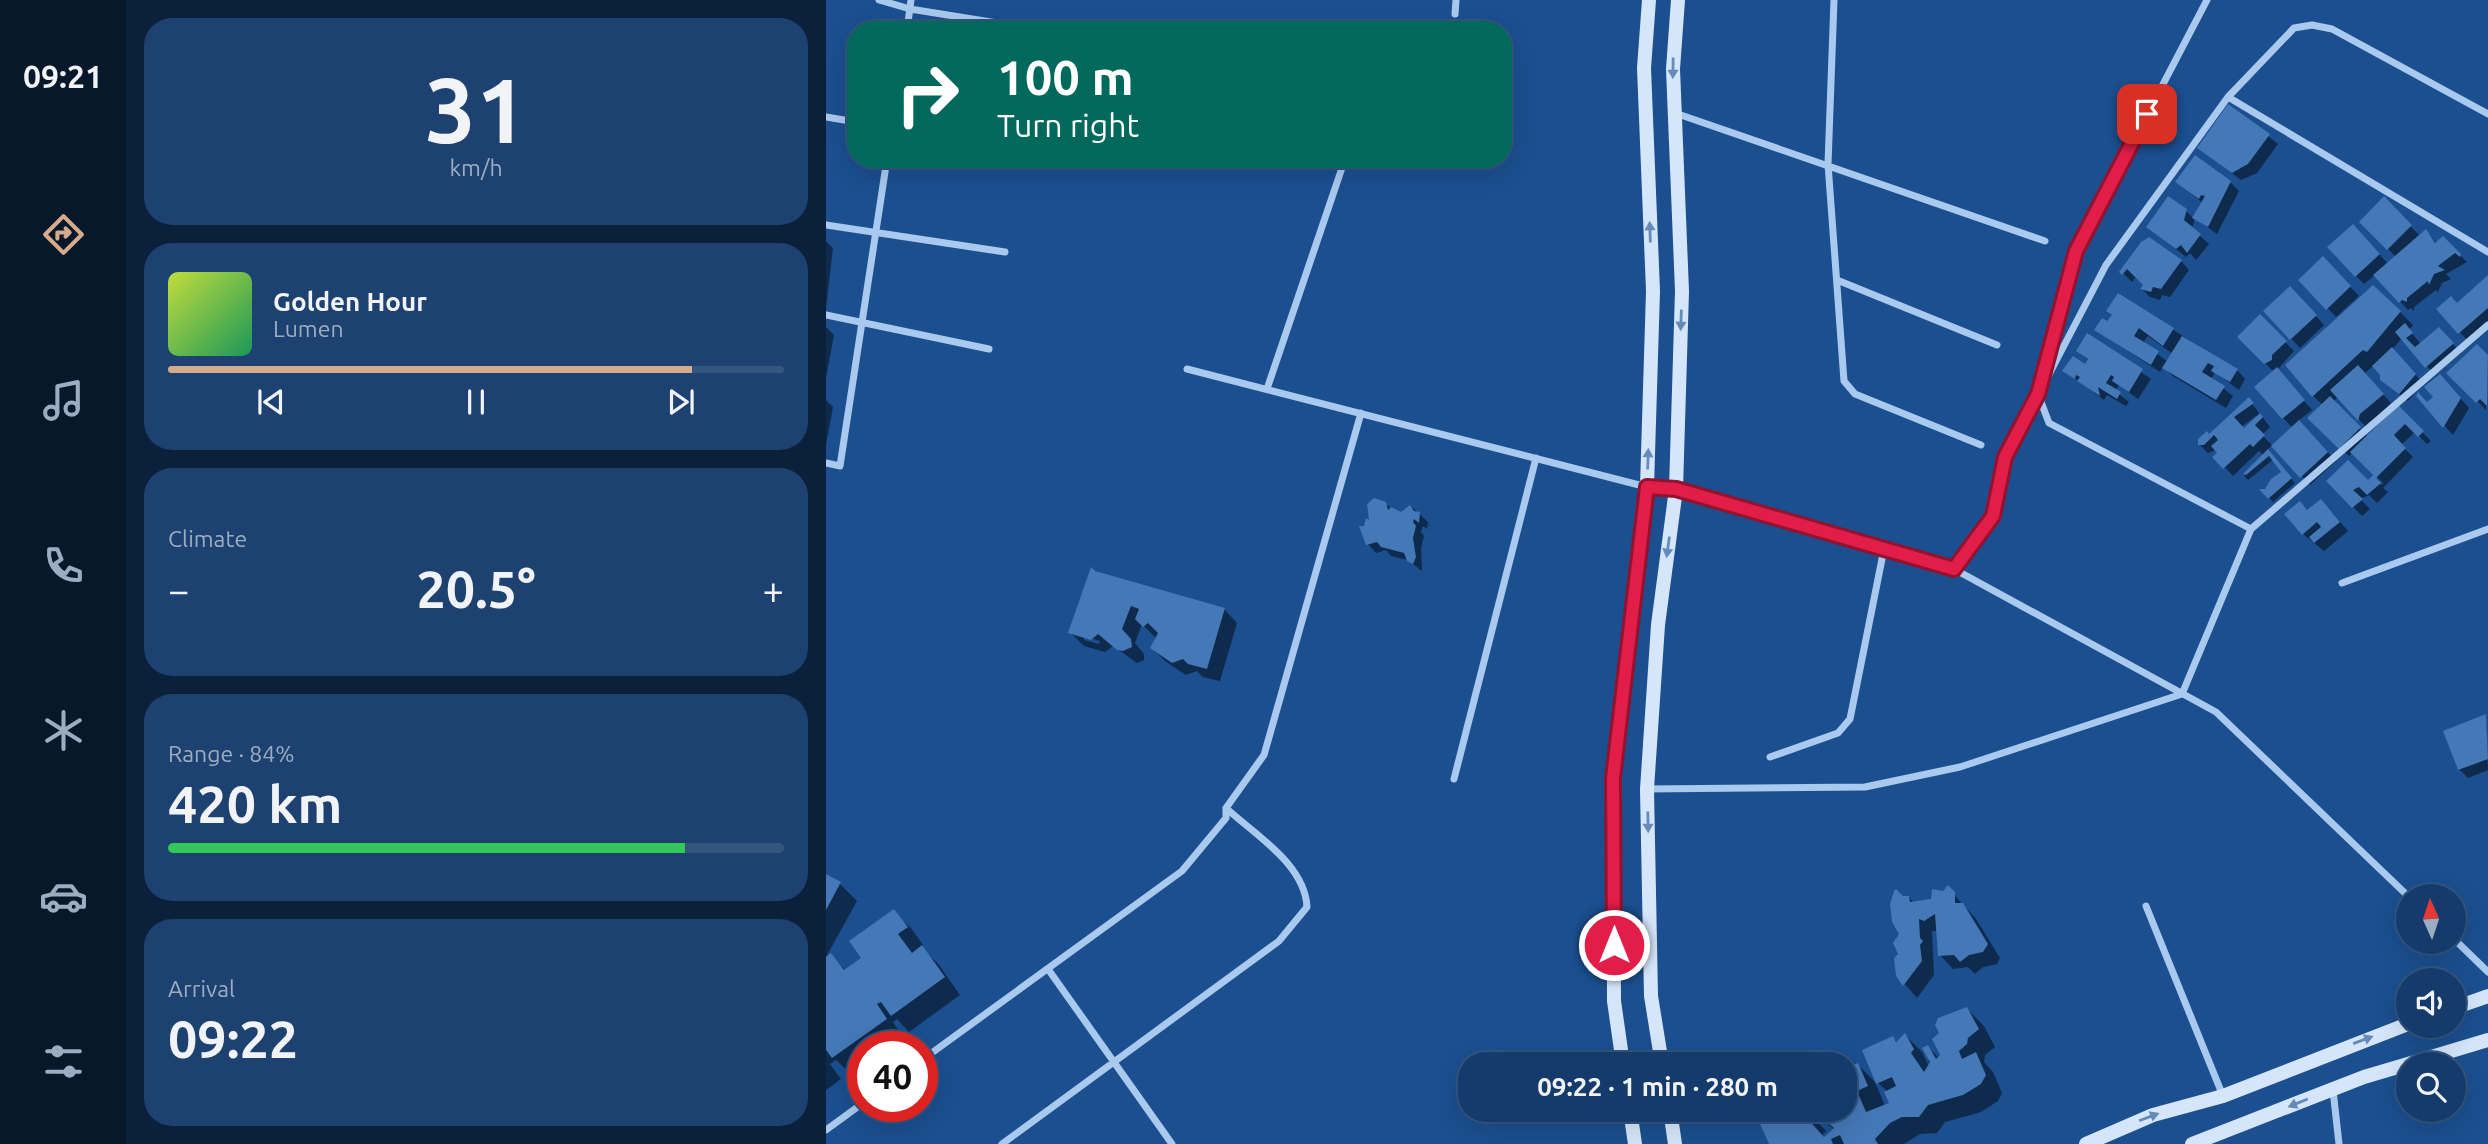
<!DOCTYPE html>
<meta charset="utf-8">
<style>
body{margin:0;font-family:Ubuntu,sans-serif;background:#1d4271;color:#f1f3f6;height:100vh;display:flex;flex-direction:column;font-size:26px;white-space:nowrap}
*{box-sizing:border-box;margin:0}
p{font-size:23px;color:#9dadc1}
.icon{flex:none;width:38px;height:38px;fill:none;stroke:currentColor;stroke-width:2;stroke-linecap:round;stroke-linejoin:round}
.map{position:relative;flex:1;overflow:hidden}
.drawer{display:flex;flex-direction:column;gap:18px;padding:18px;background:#0b203b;width:700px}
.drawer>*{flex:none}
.guide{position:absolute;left:21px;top:21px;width:665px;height:147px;border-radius:28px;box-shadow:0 7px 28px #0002,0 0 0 2px #33557e;background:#00695c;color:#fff;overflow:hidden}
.needle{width:46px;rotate:357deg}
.buttons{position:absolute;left:1570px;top:884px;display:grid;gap:14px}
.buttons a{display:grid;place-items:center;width:70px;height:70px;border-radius:50%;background:#143b6b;box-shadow:0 7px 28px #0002,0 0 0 2px #33557e;font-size:35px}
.speed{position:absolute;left:21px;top:1031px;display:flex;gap:14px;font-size:35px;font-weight:700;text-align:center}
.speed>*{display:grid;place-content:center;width:91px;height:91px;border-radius:50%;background:#143b6b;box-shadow:0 7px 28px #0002,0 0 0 2px #33557e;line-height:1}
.speed .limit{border:10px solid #d22;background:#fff;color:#111}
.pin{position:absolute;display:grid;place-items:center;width:60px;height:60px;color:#fff;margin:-30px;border-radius:14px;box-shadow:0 4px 10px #0006}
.me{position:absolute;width:77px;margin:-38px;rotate:0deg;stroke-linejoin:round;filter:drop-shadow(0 0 5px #0008)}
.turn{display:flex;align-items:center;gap:24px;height:147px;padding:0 35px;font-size:32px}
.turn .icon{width:91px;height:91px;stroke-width:2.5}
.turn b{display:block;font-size:49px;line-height:60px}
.big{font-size:52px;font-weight:700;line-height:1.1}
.drawer .tile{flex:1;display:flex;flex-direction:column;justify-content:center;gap:10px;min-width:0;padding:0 24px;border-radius:28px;background:#1d4271}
.drawer .dial{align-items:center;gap:0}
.dial b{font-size:91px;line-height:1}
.song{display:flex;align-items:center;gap:21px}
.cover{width:84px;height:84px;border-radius:10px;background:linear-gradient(135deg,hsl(70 70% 55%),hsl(150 70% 35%))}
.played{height:7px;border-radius:4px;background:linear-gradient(90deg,#d6ab8b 85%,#33557e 85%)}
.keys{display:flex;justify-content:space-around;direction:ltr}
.heat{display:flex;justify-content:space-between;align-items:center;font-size:38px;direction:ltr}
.charge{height:10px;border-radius:5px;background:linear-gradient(90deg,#34c759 84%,#33557e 0)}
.trip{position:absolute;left:632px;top:1052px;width:399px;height:70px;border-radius:28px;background:#143b6b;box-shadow:0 7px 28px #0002,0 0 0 2px #33557e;font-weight:700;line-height:70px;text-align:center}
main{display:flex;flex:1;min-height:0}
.menu{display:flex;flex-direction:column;width:126px;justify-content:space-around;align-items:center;background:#08182b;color:#9dadc1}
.menu .icon{width:49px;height:49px}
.menu .active{color:#d6ab8b}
.menu b{font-size:32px;color:#f1f3f6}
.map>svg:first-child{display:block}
.shadow{fill:#0007;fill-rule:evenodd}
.building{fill:#4478b7}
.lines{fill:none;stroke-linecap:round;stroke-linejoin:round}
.street{stroke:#a9c9ee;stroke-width:7}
.secondary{stroke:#d6e6fa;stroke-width:14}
.oneway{fill:#668bba}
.route-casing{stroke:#92132f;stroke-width:18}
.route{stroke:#e11d48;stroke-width:12}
</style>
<main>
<nav class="menu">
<b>09:21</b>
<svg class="icon active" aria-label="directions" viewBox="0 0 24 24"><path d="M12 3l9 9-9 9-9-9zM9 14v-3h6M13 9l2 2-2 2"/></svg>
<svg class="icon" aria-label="music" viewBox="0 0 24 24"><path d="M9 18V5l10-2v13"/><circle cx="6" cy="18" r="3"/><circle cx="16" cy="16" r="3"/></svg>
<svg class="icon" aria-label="phone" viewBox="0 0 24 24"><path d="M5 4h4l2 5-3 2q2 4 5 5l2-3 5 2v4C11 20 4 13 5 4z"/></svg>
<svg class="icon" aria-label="climate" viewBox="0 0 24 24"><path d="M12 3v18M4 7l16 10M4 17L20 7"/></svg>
<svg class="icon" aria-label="car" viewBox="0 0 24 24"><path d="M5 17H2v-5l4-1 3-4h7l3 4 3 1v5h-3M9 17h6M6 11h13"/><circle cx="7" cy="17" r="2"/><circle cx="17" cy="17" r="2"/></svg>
<svg class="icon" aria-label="filters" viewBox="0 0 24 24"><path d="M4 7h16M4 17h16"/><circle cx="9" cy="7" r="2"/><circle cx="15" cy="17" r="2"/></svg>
</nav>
<section class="drawer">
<div class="tile dial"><b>31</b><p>km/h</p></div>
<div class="tile">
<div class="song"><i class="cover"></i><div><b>Golden Hour</b><p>Lumen</p></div></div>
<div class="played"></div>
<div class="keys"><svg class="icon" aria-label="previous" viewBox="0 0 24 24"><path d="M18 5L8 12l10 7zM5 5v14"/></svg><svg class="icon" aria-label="pause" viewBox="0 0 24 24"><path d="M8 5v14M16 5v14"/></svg><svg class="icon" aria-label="next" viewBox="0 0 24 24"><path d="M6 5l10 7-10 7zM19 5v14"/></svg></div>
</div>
<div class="tile"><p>Climate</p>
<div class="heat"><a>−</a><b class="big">20.5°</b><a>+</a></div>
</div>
<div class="tile"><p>Range · 84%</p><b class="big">420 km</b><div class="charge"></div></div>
<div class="tile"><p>Arrival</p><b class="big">09:22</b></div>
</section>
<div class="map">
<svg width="1662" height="1144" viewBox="0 0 1662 1144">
<rect width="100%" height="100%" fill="#1b4f8f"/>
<!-- shadow -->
<path class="shadow" d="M1403 106 1452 144 1431 173 1415 180 1373 148Z
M1351 182H1404L1413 191 1391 234 1369 218 1366 229 1383 244 1370 260 1364 253 1360 257 1322 227 1359 210 1368 219 1377 203Z
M1558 199 1594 236 1600 231 1611 244 1617 238 1641 262 1620 274 1625 279 1616 283 1612 292 1610 290 1588 307V311L1585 308 1582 310 1549 275 1538 284 1530 276 1536 235 1563 265 1571 258 1535 222Z
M0 241 7 248 0 308Z
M1317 243 1355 261 1363 270 1344 297 1336 295 1334 300 1324 297 1316 289 1320 285 1311 276 1306 282 1296 272Z
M1497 259 1533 296 1510 317 1475 280Z
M1662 278V324L1642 341 1613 310 1632 305Z
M1464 288 1498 325 1474 348 1439 311Z
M1292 295 1411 370 1419 379 1413 390 1389 372 1385 379 1407 396 1400 408 1347 376 1337 366 1334 372 1270 330 1282 324 1287 316ZM1322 336 1347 354 1342 362 1317 343Z
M1574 312 1587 325 1583 330 1595 344 1621 338 1635 353 1609 375 1576 338 1566 350 1597 383 1582 401 1556 380V375L1548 365 1538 374 1565 403 1541 428 1512 397 1507 402 1542 437 1572 408 1605 441 1601 444 1589 432 1575 445 1587 457 1557 488 1562 492 1551 503 1543 495 1534 499 1544 509 1536 516 1502 481 1543 483 1547 478 1555 485 1557 483 1527 452 1523 456 1484 418 1497 405 1487 396Z
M1434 317 1468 351 1451 370 1486 410 1472 421 1510 461 1484 485 1446 445 1441 450 1469 483 1447 502 1437 491 1457 473 1448 459 1422 480 1418 475 1437 455 1433 451 1407 476 1389 457 1393 453 1390 450 1382 453 1373 444 1423 400 1444 427 1436 435 1447 446 1467 428 1457 418 1448 372 1413 337ZM1430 416 1431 418 1418 430 1415 427Z
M0 327 8 335 0 378Z
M1262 336 1325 379 1312 399 1293 385 1289 391 1303 402 1300 406 1281 395 1278 400 1239 371 1259 366 1263 361 1252 351Z
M1651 346 1662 358 1660 410 1623 373Z
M1623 385 1643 408 1627 435 1592 396 1601 404Z
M0 400 7 407 0 445Z
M559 504 576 514 577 510 587 508 602 522 601 529 597 526 595 532 598 536 595 548 596 571 582 560 565 556 560 550 550 553 542 544 546 524Z
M1504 510 1522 531 1498 551 1477 534 1482 512Z
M269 573 398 609 411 623 394 681 377 677 371 671 360 675 339 661 326 648 331 639 316 624 309 643 318 654V660L311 663 287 646 279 652 258 646 244 632ZM258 636 274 641 273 644 258 640Z
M1660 716 1662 770 1642 778 1633 769Z
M0 876 14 884 31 901 0 957Z
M1122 888 1150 919 1174 958 1171 964 1157 967 1149 974 1142 967 1127 969 1114 955 1112 931H1106L1108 975 1091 998 1072 976 1077 898 1083 897 1088 903 1107 900Z
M67 911 85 928 97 945 95 947 113 965 134 995 83 1032 71 1019 67 1022 77 1037 64 1046H37V1066L25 1074 10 1060 4 1064 15 1079 0 1090V959L5 955 20 971 37 958Z
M1141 1009 1158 1026 1169 1047 1159 1055 1158 1062 1167 1072 1176 1093 1172 1101 1155 1112 1119 1122 1111 1133 1094 1134 1078 1144H945V1116L959 1110H980L1000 1131 996 1135 999 1138 1008 1130 993 1114 996 1112 1007 1122 1012 1116 1006 1110H1018L1032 1065 1049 1082 1059 1106 1065 1104 1062 1092 1052 1083 1067 1038 1072 1043 1079 1035 1096 1052 1103 1066 1102 1047 1113 1058Z"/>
<!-- building -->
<path class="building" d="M1402 104 1444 134 1422 164 1406 173 1371 148Z
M1369 155 1405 181 1382 227 1366 218 1379 196 1375 195 1373 199 1349 182Z
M1342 196 1361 209 1358 220 1375 234 1361 253 1355 245 1350 249 1320 227Z
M1558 196 1586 225 1561 250 1533 222Z
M1527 224 1554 254 1529 277 1501 247Z
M1600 229 1609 243 1617 236 1635 254 1634 257 1629 253 1612 266 1619 270 1608 274 1603 285 1602 281 1581 298V302L1576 300 1573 303 1547 275Z
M1323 237 1356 260 1335 289 1327 287 1325 292 1314 289 1317 285 1301 269 1296 275 1293 272 1315 242Z
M1497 256 1525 286 1500 310 1472 280Z
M1662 275V308L1632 334 1610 309 1625 296 1631 303Z
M1547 285 1575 311 1541 352 1537 350 1486 397 1459 365Z
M1464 286 1491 315 1464 340 1437 311Z
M1292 293 1348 328 1337 346 1313 328 1308 336 1333 351 1325 365 1268 330 1276 318 1281 321 1286 315 1280 311Z
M1434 314 1461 341 1446 355V360L1438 364 1411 337Z
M1579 323 1587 333 1580 338 1589 347 1613 327 1628 343 1599 368 1569 332Z
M1261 333 1317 369 1303 392 1286 381 1288 377 1285 375 1280 383 1295 392 1291 399 1272 387 1274 396 1251 381 1254 377 1250 375 1249 379 1236 371 1247 356 1259 364 1262 359 1250 351Z
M1356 336 1412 369 1404 382 1385 371 1388 366 1382 363 1376 372 1399 386 1390 400 1336 368Z
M1651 344 1662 355 1661 406 1654 399 1650 403 1620 373Z
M1566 347 1590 374 1573 394 1554 380V375L1546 366Z
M1532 365 1558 394 1534 414 1532 421 1504 390Z
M1451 367 1479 400 1456 419 1428 387Z
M1614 374 1635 398 1617 428 1590 396 1592 392 1601 402 1607 397 1598 387Z
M1504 396 1535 427 1513 449 1481 418Z
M1423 397 1428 403 1408 417 1418 428 1434 413 1437 417 1429 425 1439 435 1427 447 1424 444 1397 469 1386 457 1391 453 1385 446 1392 440 1388 435 1378 445H1372V439L1381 431 1383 434Z
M1572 405 1598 431 1592 437 1579 424 1568 435 1580 448 1550 478 1555 483 1541 495 1533 487 1527 490 1537 499 1526 508 1500 481 1522 460 1542 480 1547 475 1524 452Z
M1473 420 1502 452 1474 478 1445 446Z
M1442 449 1466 478 1442 499 1433 489H1439L1445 479 1455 472 1443 456 1420 475 1417 474Z
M548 498 560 502 562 510 565 507 575 512 584 505 588 511 594 512 593 523 588 519 587 522 590 526 587 538 590 557 587 564 581 561 578 553 555 547 551 542 540 545 533 526H538L540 518 543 520 541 504Z
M1495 499 1514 522 1488 543 1483 537 1495 527 1491 522 1476 535 1458 514 1474 501 1481 510Z
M265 567 269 571 399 608 381 669 362 664 357 659 346 663 324 648 332 633 322 623 317 627 309 619 313 609 305 606 296 629 305 639 306 647 297 651 291 650 272 634 265 640 242 633Z
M1660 714 1662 759 1632 770 1617 731Z
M0 874 15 882 0 910Z
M1122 885 1129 892V903H1137L1162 944 1157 952 1143 955 1134 962 1128 955 1112 956 1109 914 1098 921 1093 919 1094 938 1097 941 1094 945 1096 961 1077 986 1070 976 1068 958 1072 954 1067 943 1073 934 1066 922 1064 904 1068 891 1070 889 1077 896H1083L1084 902 1105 899 1106 889 1117 891Z
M68 909 82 927 72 934 86 953 96 945 119 977 65 1016 55 1002 51 1004 61 1019 6 1058 0 1050V957L5 953 18 970 35 958 23 941Z
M1141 1007 1153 1029 1142 1038 1141 1044 1133 1051 1136 1059 1150 1052 1160 1075 1155 1084 1137 1095 1102 1105 1093 1117H1076L1064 1123 1049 1139 1052 1144H1018L1014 1135 1005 1139 1007 1144H943L932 1119H944V1114L953 1110H982L984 1112 980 1117 998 1137 1008 1128 991 1113 996 1110 1005 1121 1010 1117 1009 1110H1018V1069L1032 1063 1042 1086 1031 1091 1040 1112 1063 1103 1058 1092 1070 1086 1066 1077 1050 1084 1036 1050 1067 1036 1070 1042 1079 1033 1088 1049 1085 1053 1098 1072 1104 1062 1096 1048 1102 1045 1110 1059 1114 1055 1106 1039 1113 1033 1109 1025 1112 1018Z"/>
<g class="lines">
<!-- street -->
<path class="street" d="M53 0 84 9 215 30
M1008 0 1002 164 1018 381 1029 394 1155 445
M629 14 630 0
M81 30 85 0
M1402 97 1662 252
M849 113 1219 241
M0 117 30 122
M0 225 179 252
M1011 280 1171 345
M0 315 163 349
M361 369 821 487 850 489 1128 569 1390 712 1582 896
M1218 384 1280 265 1402 97 1468 28 1486 25 1506 29 1662 114
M441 389 519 159
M0 463 14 466 61 159
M1425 529 1662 325
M1128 569 1167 516 1179 457 1212 394
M1516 583 1662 529
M944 757 1012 733 1024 719 1058 549
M628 779 710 458
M821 789 1039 787 1134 767 1356 694 1425 529 1223 423 1212 394 1250 251 1381 0
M1320 906 1397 1096
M1628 939 1662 972
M222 969 346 1144
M96 1060 356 871 400 818V808L438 755 535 413
M1507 1090 1513 1144
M0 1130 37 1103
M176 1144 453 941 481 907C479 864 429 835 400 808"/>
<!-- secondary -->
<path class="secondary" d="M1628 1008 1662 996
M797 1064 788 1001 787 778 821 487 827 291 818 68 823 0
M836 1064 825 996 821 789 832 625 850 489 856 291 847 69 852 0
M1582 1064 1662 1040
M804 1110 809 1144
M844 1110 849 1144
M1260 1144 1327 1115 1397 1096 1582 1024
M1366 1144 1538 1077 1582 1064"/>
</g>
<!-- one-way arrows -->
<defs><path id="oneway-solid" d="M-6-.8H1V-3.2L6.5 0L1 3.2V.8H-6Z" transform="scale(1.75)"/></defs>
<g class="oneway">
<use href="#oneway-solid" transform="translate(847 68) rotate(91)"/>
<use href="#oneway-solid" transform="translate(824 232) rotate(-92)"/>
<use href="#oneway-solid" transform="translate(855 320) rotate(92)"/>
<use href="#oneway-solid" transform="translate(822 459) rotate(-88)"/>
<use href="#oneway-solid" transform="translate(842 547) rotate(98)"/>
<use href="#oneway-solid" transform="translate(822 822) rotate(89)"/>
<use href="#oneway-solid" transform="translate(1537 1040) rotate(-20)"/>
<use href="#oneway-solid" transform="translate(1472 1103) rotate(158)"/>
<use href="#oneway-solid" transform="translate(1323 1117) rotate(-21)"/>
</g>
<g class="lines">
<defs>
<path id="route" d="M788 945 787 778 821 487 850 489 1128 569 1167 516 1179 457 1212 394 1250 251 1321 114"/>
</defs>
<!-- route casing -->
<use href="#route" class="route-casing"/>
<!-- route -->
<use href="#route" class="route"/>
</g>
</svg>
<div class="buttons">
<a><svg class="needle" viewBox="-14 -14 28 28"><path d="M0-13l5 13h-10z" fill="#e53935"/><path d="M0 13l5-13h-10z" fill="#9dadc1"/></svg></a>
<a><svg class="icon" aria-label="sound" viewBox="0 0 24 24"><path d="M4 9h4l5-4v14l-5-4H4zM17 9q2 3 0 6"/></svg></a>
<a><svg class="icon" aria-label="search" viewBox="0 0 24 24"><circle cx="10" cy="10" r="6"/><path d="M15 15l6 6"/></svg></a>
</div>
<div class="speed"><div class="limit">40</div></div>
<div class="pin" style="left:1321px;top:114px;background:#d93025"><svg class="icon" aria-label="arrive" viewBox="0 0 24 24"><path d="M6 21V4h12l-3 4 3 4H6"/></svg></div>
<svg class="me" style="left:788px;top:945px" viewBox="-20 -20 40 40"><circle r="17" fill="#e11d48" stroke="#fff" stroke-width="3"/><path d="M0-11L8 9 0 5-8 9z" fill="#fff"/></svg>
<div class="trip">09:22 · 1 min · 280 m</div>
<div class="guide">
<div class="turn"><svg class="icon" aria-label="right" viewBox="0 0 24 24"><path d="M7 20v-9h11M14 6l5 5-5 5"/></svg><div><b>100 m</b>Turn right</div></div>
</div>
</div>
</main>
